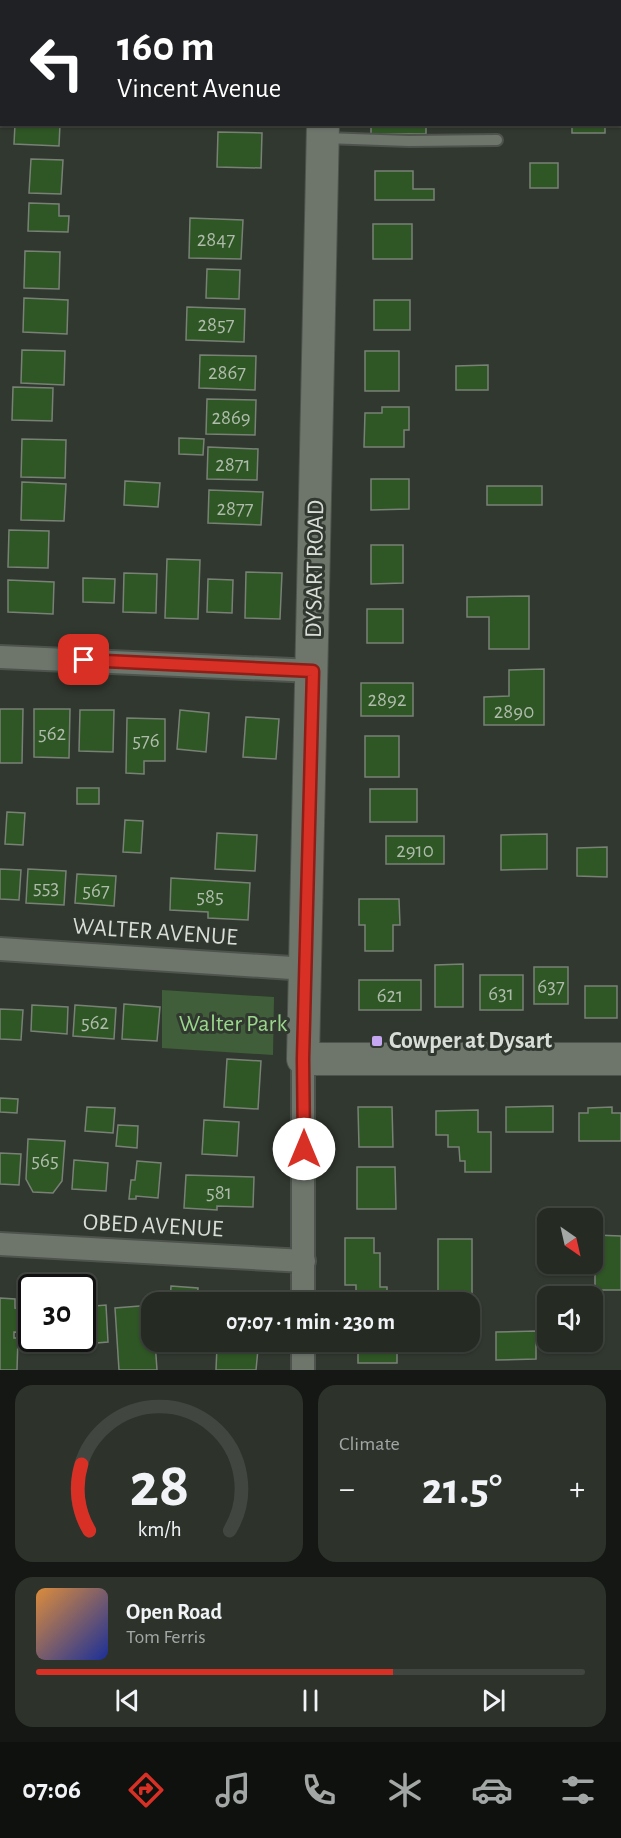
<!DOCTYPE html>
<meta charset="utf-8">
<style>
body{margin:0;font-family:"Alegreya Sans",sans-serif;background:#2d322b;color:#f1f3f6;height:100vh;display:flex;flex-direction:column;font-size:22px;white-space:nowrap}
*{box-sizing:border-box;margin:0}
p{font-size:20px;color:#a3a7a6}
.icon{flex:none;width:33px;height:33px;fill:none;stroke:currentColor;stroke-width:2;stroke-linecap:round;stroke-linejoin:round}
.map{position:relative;height:1370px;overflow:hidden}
.panel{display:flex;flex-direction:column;gap:15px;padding:15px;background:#141713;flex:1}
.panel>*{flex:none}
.guide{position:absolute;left:0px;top:0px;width:621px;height:126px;box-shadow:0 2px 4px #0004,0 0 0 2px #424641;background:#202124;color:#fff;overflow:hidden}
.needle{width:39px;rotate:146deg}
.tools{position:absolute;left:537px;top:1208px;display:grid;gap:12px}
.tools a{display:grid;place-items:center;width:66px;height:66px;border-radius:12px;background:#252a23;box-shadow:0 2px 4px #0004,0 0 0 2px #424641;font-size:30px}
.speed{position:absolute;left:18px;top:1274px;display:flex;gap:12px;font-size:30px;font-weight:700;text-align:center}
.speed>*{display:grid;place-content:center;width:78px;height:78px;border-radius:50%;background:#252a23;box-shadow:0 2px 4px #0004,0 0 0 2px #424641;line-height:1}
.speed .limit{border:3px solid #111;border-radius:9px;background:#fff;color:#111}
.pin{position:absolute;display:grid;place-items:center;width:51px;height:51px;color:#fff;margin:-26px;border-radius:12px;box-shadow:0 3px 9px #0006}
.me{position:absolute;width:66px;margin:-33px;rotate:0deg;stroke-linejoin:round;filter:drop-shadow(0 0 4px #0008)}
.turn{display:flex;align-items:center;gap:21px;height:126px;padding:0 18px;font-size:27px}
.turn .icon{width:78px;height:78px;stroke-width:2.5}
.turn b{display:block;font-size:42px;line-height:51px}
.big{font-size:45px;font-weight:700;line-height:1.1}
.panel .card{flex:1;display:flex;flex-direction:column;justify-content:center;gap:9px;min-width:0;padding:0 21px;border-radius:18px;background:#2d322b}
.panel .dial{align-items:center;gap:0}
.dial svg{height:156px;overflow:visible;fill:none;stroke:#424641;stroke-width:7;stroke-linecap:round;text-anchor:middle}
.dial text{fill:#f1f3f6;stroke:none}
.song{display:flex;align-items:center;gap:18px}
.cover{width:72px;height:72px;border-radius:9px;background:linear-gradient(135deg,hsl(30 70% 55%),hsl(230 70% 35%))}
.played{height:6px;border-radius:3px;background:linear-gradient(90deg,#d93025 65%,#424641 65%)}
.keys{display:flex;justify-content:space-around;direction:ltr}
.heat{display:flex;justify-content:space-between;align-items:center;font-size:33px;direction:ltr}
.panel .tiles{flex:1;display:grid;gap:15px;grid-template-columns:1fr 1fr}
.card:last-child{grid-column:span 2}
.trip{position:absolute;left:141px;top:1292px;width:339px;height:60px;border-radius:18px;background:#252a23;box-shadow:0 2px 4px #0004,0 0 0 2px #424641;font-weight:700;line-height:60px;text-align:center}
.tabs{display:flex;height:96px;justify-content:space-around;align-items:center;background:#0f110e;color:#a3a7a6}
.tabs .icon{width:42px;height:42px}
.tabs .on{color:#d93025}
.tabs b{font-size:27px;color:#f1f3f6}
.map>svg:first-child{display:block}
.green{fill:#405e39}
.building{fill:#2f5625;stroke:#798177;stroke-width:1.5}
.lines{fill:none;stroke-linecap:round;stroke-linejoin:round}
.lane-casing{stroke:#4e544d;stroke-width:14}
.street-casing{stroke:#4e544d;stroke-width:26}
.secondary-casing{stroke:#4e544d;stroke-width:34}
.lane{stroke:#6e766c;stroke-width:10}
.street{stroke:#6e766c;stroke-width:22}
.secondary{stroke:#6e766c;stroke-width:32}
.route-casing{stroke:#8d1f18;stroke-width:15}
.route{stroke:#d93025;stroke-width:10}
.poi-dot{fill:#c5a7f1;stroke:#31382f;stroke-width:2}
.labels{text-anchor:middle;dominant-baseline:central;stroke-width:6;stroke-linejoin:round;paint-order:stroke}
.number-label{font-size:21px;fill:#aebbaa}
.street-label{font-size:24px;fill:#d8ddd7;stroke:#31382f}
.park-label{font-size:24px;fill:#9ad68c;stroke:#31382f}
.poi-label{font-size:24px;font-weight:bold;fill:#d8ddd7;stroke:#31382f;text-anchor:start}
</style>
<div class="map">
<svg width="621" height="1370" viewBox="0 0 621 1370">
<rect width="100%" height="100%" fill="#31382f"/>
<!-- green -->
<path class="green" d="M162 990 274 997 273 1055 162 1048Z"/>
<!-- building -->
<path class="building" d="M15 124H60L59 146 14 144Z
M371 124H426V134H371Z
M572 124H605V133H572Z
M218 132 262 133 261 168 217 167Z
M31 159 63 160 61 194 29 193Z
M530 163H558V188H530Z
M375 171H413V189H434V200H375Z
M29 203 59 204V216H69L68 232 28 231Z
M190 218 243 220 241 259 189 258Z
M373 224H412V259H373Z
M25 251 60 252 59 289 24 288Z
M207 269 240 270 239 299 206 298Z
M24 298 68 300 67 334 23 332Z
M374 300H410V330H374Z
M187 307 245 309 244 342 186 340Z
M22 350 65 351 64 385 21 383Z
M365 351H399V391H365Z
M200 355 256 356 255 390 199 388Z
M488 365V390H456V366Z
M13 387 53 388 52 421 12 420Z
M207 399 256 400 255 435 206 434Z
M382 407H409V430H404V447H364L365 413H382Z
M179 438 204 439 203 455 179 454Z
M22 439 66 440 65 478 21 477Z
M208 447 258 449 257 480 207 479Z
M371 479H409V509L371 510Z
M125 481 160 483 158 507 124 505Z
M22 482 66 484 64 521 21 520Z
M487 486H542V505H487Z
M209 490 263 492 261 525 208 523Z
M9 530 49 531 48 568 8 567Z
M371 545H403V583L371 584Z
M167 559 200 560 198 619 165 618Z
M246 572 282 573 280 619 245 618Z
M124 573 157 574 156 613 123 612Z
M83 578 115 579 114 603 83 602Z
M208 579 233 580 232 613 207 612Z
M8 580 54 582 53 614 8 612Z
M529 596V649H489V617H467V597Z
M367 609H403V643H367Z
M544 669V725H484V697L509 696V670Z
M361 683H413V716H361Z
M0 709H23L22 763H0Z
M34 709H70L69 758 34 757Z
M80 710H114L113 752 79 751Z
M180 710 209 713 206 752 177 749Z
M246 717 279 719 276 759 243 757Z
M127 718 165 719V761H144V774L126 773Z
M365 736H399V777H365Z
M77 788H99V804H77Z
M370 789H417V822H370Z
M7 812 25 813 23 845 5 844Z
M125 820 143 821 141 853 123 852Z
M217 833 257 835 255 871 215 869Z
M547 834V869L501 870V835Z
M386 836H444V864H386Z
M607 847V877L577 876V848Z
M0 869 21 870 19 900 0 899Z
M28 869 66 871 64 905 26 903Z
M77 874 116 876 114 906 75 903Z
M171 878 250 883 248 920 208 918V912L170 910Z
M359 899H399L400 925H393V951H365V925H359Z
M463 964V1007H435V965Z
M534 967H568V1004H534Z
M480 975H523V1010H480Z
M359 980H421V1010H359Z
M585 986H617V1018H585Z
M124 1004 160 1007 157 1041 122 1039Z
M32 1005 68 1007 67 1034 31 1031Z
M75 1005 116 1008 114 1039 73 1036Z
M0 1009 23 1010 21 1040 0 1039Z
M227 1059 261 1061 258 1109 224 1107Z
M0 1098 18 1099 17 1113 0 1112Z
M553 1106V1132H506V1107Z
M87 1107 115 1108 113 1133 85 1131Z
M358 1107H392L393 1147H359Z
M612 1107V1113H621V1141H579V1113H588V1108Z
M478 1110V1132H491V1172H465V1161H460L459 1147H448V1135H436V1111Z
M204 1120 239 1122 237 1156 202 1154Z
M118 1125 138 1126 137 1148 116 1146Z
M28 1139 65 1141 62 1181 53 1193 33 1192 26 1179Z
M0 1153 21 1154 19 1185 0 1184Z
M74 1160 108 1163 106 1191 72 1189Z
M137 1161 161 1163 158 1198 136 1196V1199H129L131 1180H135Z
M357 1167H395L396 1209H357Z
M186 1175 254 1177 253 1207 217 1206V1210L184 1208Z
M595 1235 621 1236V1290H595Z
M345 1238H374V1253H380V1287H387V1302H356V1285H345Z
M438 1239H472V1298H438Z
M171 1286 198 1288 197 1302H170Z
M0 1298 15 1299V1308L25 1309V1301L32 1302V1333L14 1332V1338H18L17 1370H0Z
M106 1305 108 1342 72 1345V1338H82V1307Z
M152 1305V1341H155L157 1370H119L115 1308Z
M536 1331V1359L496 1360V1332Z
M223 1341 250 1342 249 1348 258 1349 256 1370H216L217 1346 223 1347Z
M358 1341H397V1363H358Z"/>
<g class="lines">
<defs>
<path id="lane" d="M325 138 409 141 497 140"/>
<path id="street" d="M0 657 313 671
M0 949 307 969
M303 1059V1302
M0 1244 304 1261
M303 1370V1341"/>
<path id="secondary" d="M328 2V0
M323 124 303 1059H621"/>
</defs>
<!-- lane casing -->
<use href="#lane" class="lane-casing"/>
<!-- street casing -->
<use href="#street" class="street-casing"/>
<!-- secondary casing -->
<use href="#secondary" class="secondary-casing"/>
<!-- lane -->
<use href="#lane" class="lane"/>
<!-- street -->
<use href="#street" class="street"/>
<!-- secondary -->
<use href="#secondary" class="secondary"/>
</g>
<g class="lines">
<defs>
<path id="route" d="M84 660 313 671 303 1059 304 1149"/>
</defs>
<!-- route casing -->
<use href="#route" class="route-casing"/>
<!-- route -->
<use href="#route" class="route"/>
</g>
<!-- markers -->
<rect class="poi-dot" x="371" y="1035" width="12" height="12" rx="3"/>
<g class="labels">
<!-- number labels -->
<g class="number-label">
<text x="216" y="239">2847</text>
<text x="216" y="324">2857</text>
<text x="227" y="372">2867</text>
<text x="231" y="417">2869</text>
<text x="233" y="464">2871</text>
<text x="235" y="508">2877</text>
<text x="387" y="699">2892</text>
<text x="514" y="711">2890</text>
<text x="52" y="733">562</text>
<text x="146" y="740">576</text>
<text x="415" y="850">2910</text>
<text x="46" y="887">553</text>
<text x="96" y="890">567</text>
<text x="210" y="896">585</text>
<text x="551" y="986">637</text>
<text x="501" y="993">631</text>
<text x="390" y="995">621</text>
<text x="95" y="1022">562</text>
<text x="45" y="1160">565</text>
<text x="219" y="1192">581</text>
</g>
<!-- street labels -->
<g class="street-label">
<text transform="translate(315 569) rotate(-89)">DYSART ROAD</text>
<text transform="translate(155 932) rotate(4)">WALTER AVENUE</text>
<text transform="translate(153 1226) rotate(3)">OBED AVENUE</text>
</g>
<!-- park labels -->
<g class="park-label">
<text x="233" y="1024">Walter Park</text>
</g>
<!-- poi labels -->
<g class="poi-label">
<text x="389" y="1041">Cowper at Dysart</text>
</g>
</g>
</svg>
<div class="tools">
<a><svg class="needle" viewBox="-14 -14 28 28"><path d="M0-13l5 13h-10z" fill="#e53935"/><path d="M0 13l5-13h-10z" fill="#a3a7a6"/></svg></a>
<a><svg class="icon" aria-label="sound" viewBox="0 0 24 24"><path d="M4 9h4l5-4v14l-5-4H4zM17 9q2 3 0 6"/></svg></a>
</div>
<div class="speed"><div class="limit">30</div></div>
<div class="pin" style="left:84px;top:660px;background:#d93025"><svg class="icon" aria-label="arrive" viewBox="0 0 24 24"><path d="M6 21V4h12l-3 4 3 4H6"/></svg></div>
<svg class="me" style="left:304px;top:1149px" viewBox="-20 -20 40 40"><circle r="19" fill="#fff"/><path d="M0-13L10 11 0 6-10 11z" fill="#d93025"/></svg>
<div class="trip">07:07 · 1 min · 230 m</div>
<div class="guide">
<div class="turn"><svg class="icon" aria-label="left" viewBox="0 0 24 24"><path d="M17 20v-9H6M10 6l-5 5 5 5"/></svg><div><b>160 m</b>Vincent Avenue</div></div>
</div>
</div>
<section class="panel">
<div class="tiles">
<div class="card dial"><svg viewBox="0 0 100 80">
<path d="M14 69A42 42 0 1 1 86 69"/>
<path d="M14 69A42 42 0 0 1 10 35" stroke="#d93025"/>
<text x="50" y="56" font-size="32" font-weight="700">28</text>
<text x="50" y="72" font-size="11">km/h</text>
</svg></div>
<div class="card"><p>Climate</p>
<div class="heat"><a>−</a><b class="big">21.5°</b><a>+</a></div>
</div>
<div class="card">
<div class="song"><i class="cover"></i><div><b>Open Road</b><p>Tom Ferris</p></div></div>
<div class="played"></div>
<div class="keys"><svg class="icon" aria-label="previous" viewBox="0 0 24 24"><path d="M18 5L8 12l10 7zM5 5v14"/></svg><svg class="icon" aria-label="pause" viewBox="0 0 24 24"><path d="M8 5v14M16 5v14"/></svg><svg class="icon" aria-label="next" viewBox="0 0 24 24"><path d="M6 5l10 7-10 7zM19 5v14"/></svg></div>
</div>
</div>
</section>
<nav class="tabs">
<b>07:06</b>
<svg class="icon on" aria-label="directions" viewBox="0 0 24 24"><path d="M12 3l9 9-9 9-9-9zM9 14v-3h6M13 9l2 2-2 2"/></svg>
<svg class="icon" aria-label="music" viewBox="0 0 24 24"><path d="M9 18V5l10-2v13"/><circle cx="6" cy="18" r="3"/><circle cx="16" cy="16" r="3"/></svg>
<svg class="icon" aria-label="phone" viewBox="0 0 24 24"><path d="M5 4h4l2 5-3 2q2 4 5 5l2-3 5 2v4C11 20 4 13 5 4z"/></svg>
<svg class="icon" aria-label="climate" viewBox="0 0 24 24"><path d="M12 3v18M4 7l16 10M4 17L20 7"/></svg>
<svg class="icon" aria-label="car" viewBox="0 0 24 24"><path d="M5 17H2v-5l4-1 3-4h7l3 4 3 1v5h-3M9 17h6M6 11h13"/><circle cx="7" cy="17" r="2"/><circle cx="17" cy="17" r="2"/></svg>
<svg class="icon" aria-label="filters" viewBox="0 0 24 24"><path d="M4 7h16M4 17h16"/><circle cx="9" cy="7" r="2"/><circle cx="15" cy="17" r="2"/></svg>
</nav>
